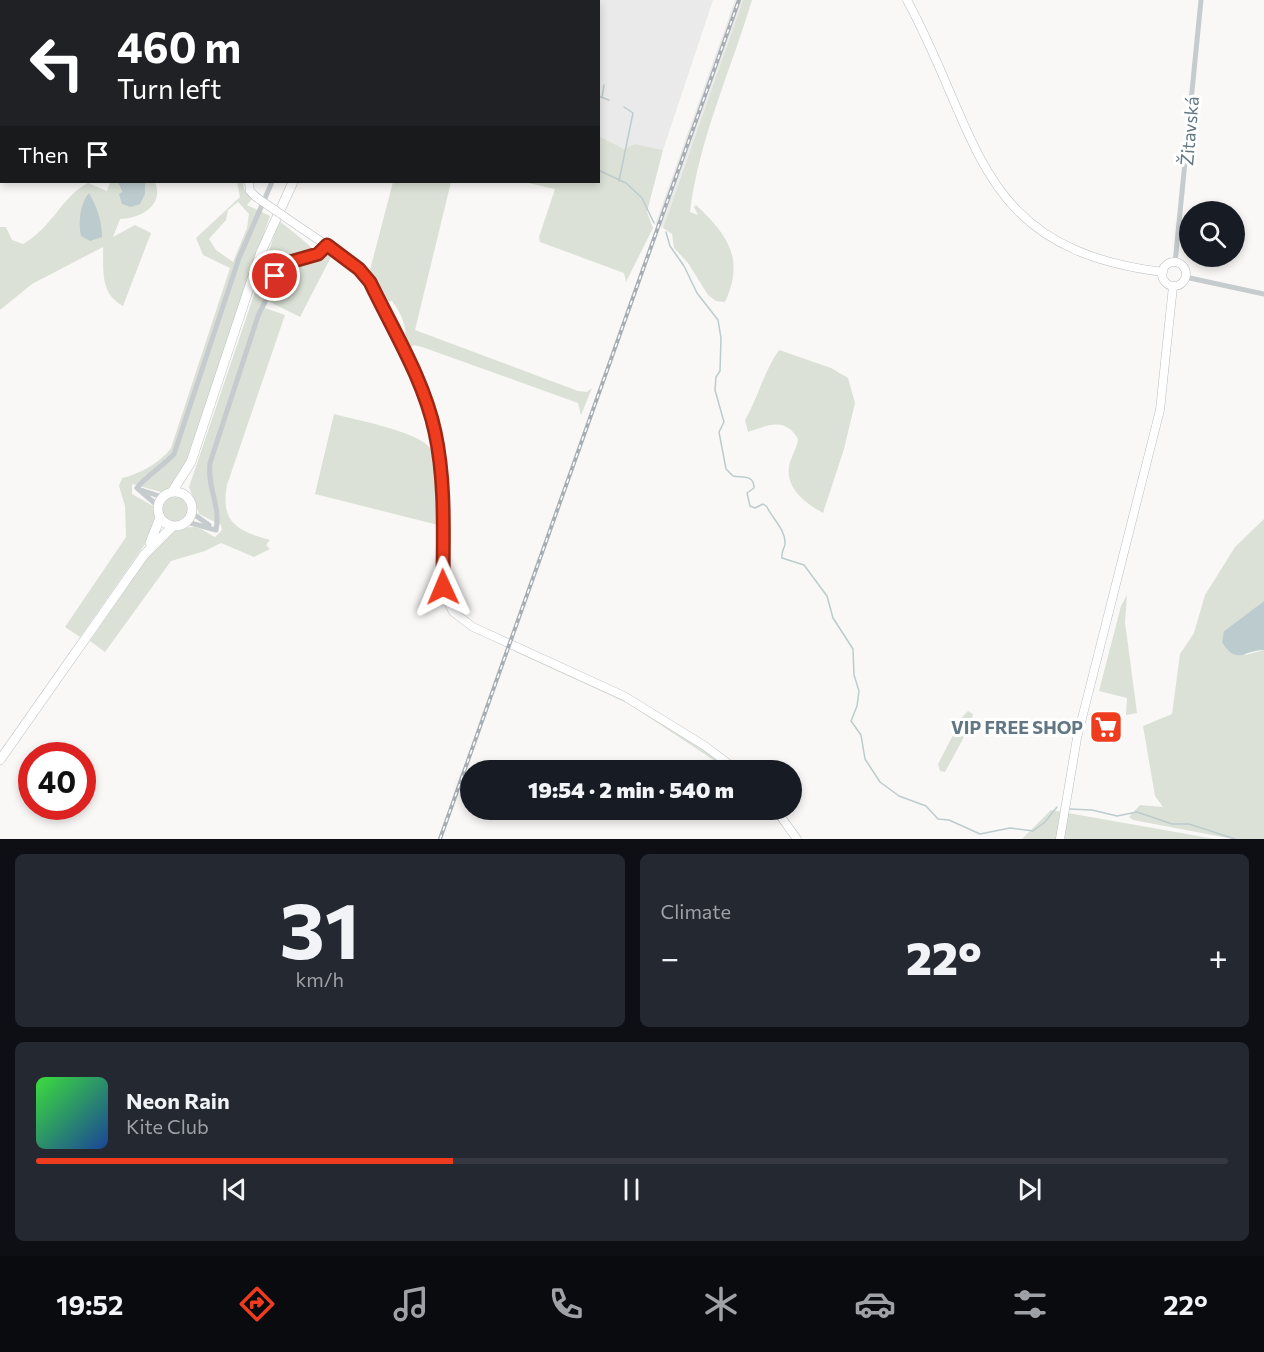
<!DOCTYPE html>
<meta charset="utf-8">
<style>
body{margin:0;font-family:Commissioner,sans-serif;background:#242831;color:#f1f3f6;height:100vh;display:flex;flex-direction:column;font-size:22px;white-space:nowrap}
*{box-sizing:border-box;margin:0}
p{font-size:20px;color:#9ea1a6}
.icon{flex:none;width:33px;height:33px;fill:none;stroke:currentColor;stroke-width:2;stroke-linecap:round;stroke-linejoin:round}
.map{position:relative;height:839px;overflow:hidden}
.sheet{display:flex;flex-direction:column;gap:15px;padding:15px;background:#0d0f14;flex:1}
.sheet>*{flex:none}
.guide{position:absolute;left:0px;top:0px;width:600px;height:183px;box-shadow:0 3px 9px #0003;background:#202124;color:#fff;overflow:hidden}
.controls{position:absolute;left:1179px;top:201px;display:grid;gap:12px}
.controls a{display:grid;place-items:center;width:66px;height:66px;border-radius:50%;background:#171b24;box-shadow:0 3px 9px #0003;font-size:30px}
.speed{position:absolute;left:18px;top:742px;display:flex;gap:12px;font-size:30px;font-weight:700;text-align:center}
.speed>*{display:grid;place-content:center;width:78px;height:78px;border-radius:50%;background:#171b24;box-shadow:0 3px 9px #0003;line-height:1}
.speed .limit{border:9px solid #d22;background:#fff;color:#111}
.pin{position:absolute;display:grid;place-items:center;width:51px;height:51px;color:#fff;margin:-26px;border:3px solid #fff;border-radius:50%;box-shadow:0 2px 6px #0007}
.me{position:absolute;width:66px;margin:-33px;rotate:359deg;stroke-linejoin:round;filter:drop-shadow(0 0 4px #0008)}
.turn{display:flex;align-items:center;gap:21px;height:126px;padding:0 18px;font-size:27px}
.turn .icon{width:78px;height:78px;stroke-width:2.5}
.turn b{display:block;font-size:42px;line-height:51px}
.then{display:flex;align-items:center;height:57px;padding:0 18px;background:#0003;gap:12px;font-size:22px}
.big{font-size:45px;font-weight:800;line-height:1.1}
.sheet .tile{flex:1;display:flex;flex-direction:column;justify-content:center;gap:9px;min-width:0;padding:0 21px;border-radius:9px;background:#242831}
.sheet .dial{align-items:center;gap:0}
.dial b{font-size:78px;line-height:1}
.song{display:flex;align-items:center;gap:18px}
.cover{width:72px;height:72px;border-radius:9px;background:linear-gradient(135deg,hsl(120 70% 55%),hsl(220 70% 35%))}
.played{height:6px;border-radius:3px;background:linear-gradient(90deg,#ef3c1f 35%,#363941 35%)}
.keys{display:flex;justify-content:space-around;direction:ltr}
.heat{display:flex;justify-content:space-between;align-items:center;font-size:33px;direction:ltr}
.sheet .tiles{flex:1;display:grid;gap:15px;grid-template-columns:1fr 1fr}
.tile:last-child{grid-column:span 2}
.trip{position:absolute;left:460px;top:760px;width:342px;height:60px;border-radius:30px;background:#171b24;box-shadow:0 3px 9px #0003;font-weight:800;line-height:60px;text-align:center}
.tabs{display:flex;height:96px;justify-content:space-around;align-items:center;background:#090b0e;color:#9ea1a6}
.tabs .icon{width:42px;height:42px}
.tabs .current{color:#ef3c1f}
.tabs b{font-size:27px;color:#f1f3f6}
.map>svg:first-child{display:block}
.built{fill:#e9eae9}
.green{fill:#dbe1d6;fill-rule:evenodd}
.water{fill:#bccbce}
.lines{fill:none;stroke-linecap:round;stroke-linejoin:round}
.stream{stroke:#bccbce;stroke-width:1.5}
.secondary-casing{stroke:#b8bec2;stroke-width:9}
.primary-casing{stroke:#b9bec1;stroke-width:10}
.highway-casing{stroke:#babec1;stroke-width:10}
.street{stroke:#c6cbce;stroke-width:5}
.secondary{stroke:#fff;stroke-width:8}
.primary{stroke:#fff;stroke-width:8}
.highway{stroke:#fff;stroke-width:9}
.rail-casing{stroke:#a6aeb3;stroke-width:4}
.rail{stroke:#fff;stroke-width:1.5;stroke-dasharray:4.5;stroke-linecap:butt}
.secondary-bridge-casing{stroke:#b8bec2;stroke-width:9;stroke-linecap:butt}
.secondary-bridge{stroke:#fff;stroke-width:8}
.route-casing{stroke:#9b2714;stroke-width:15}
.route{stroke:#ef3c1f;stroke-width:10}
.labels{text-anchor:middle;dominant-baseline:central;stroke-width:6;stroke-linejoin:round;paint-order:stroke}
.street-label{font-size:18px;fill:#617783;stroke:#fff}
.poi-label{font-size:18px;font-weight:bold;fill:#617783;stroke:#fff;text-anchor:end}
</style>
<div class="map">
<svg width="1264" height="839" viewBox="0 0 1264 839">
<rect width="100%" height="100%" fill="#f9f8f6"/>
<!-- built -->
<path class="built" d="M388 0H713L663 150 635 144 624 149 599 136 598 2Z
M735 0H743L663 228 655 225Z"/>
<!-- green -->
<path class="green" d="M743 0H752C731 70 699 139 690 212L698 215 694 207 696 205C728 235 745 259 725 302L716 301 708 295 688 263 674 248 672 234 663 228Z
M599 136 624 149 635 144 663 150 647 212 653 228 626 282 624 273 540 242 539 237 555 189 524 182H598Z
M110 182H118L122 193 145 194V182H155C164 206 141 218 120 219L113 237 135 225 151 233 123 306C99 293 104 269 103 247L32 284 0 310V227H6L12 240 23 244C52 228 62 196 88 183L107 191Z
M237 182H243L244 189 252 199 247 205 270 216 182 473 174 486 161 492 132 484V494L153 506 156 523 150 537 80 637 65 627 126 537 125 506 119 486 122 478C140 474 161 462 171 448L230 268 203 255 196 238 240 197ZM238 202 249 214 247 228 233 262 216 250 209 239 226 220 228 210Z
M393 182H451L415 330 578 391 587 392 592 388 581 415 578 403 422 347 414 345 410 348 406 344C407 328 402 314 392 301H384L370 270Z
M279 221C285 225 316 250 319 256L327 253 335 257H331L300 317 268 301 265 308 285 315 227 485C220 523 238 531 270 540L266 545 270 549 254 557 221 543 205 551 171 561 105 652 90 641 159 541 172 530C180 531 185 527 192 527 202 527 208 534 215 537L222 530 221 525 199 514 189 487Z
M779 350 831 368 848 378 855 403 844 449 823 513C804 503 783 486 790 462 793 454 797 447 798 439 785 417 769 425 748 432L745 420C758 398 764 371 779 350Z
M334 414C355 420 424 432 432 451 440 469 438 506 438 525L315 494Z
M162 510a13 13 0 1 1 26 0a13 13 0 1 1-26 0Z
M1264 519V601L1224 631 1245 655 1264 650V839H1233L1133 820 1129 817 1140 805 1163 807 1155 796 1143 726 1172 714 1180 654 1194 633 1205 595 1235 547Z
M1127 595 1125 622 1137 713 1126 715 1127 698 1099 691 1121 606Z
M518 649 592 682 675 730 734 771H730L629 704 516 652Z
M968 711 973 714 970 726 945 772 940 771 938 764 963 716Z
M1051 810 1215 839H1022Z"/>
<!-- water -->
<path class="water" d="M118 182H145V194L140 204 131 207 122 204 119 194 122 192Z
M89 193C97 207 102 221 102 237L90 241 81 236C78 224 80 203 89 193Z
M1264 601V650C1244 650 1237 666 1222 642L1224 631Z"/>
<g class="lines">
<!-- stream -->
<path class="stream" d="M225 0 226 2
M598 96 609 100
M602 97 604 85
M598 170 626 183 642 198 654 223
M619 181 633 113 624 107
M666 232 670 246 684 266 697 293 718 320 721 338 720 371 716 377 715 390 724 422 719 432 726 469 733 476C742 478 754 474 754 488L747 493 750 506 755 508 763 504 767 507C772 518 786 530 785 544 784 550 781 551 782 558L804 565 827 596 833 618 853 649 854 675 859 691 857 706 851 721 861 735 865 759 880 782 899 796 926 806 938 819 949 820 980 834 1010 828 1033 831 1045 822 1057 807
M1070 809 1092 810 1117 816 1137 812 1172 824H1189L1235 839"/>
<defs>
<path id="secondary" d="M99 0 100 2
M907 0C982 138 975 249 1163 272
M249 182 250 191 256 197
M298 226 353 263 366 276 423 395 435 431 443 503 444 592 453 612 473 627 624 696 705 746 738 771
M1162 274a12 12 0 1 1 24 0a12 12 0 1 1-24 0Z
M776 810 797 839
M1060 839 1077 738 1160 410 1173 286"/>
<path id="primary" d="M366 2V0"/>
<path id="highway" d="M158 509a17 17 0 1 1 34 0a17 17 0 1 1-34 0Z
M172 492 191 462 261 252 293 182
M150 543 160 518
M0 760 144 555 173 526"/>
</defs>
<!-- secondary casing -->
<use href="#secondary" class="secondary-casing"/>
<!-- primary casing -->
<use href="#primary" class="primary-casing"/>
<!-- highway casing -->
<use href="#highway" class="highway-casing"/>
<!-- street -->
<path class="street" d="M37 2V0
M0 137 2 132
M1175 263 1201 0
M1185 277 1264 294
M137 488C147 475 162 467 174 454L239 258 272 182
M137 488 158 506
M141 490 162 497
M192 513 209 525
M187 522 216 530
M216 530C221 505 207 489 210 463L258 316 283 264 318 254 327 245"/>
<!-- secondary -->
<use href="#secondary" class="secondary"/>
<!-- primary -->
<use href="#primary" class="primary"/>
<!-- highway -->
<use href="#highway" class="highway"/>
<defs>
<path id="rail" d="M440 839 739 0"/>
</defs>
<!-- rail casing -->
<use href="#rail" class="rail-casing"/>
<!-- rail -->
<use href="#rail" class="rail"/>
<defs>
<path id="secondary-bridge" d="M256 197 298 226"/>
</defs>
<!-- secondary-bridge casing -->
<use href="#secondary-bridge" class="secondary-bridge-casing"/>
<!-- secondary-bridge -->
<use href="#secondary-bridge" class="secondary-bridge"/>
</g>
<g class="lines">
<defs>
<path id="route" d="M275 276 283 264 318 254 327 245 359 269 370 282C393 330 424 380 435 432 446 483 443 536 443 587"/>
</defs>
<!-- route casing -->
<use href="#route" class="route-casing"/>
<!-- route -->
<use href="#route" class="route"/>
</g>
<!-- icons -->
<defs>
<symbol id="supermarket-square" viewBox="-11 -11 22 22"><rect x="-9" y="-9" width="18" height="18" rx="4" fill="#ef3c1f" stroke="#fff"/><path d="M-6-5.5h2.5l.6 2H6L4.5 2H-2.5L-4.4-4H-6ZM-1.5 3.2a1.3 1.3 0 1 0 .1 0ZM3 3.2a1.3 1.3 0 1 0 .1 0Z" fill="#fff"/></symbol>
</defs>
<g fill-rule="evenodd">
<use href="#supermarket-square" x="1087" y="708" width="38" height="38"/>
</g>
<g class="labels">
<!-- street labels -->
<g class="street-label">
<text transform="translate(1189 131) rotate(-85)">Žitavská</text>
</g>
<!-- poi labels -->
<g class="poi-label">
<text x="1083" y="727">VIP FREE SHOP</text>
</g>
</g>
</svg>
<div class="controls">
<a><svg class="icon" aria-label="search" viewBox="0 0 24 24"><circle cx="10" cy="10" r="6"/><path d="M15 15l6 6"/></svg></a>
</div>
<div class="speed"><div class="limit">40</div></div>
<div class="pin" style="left:275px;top:276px;background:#d93025"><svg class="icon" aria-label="arrive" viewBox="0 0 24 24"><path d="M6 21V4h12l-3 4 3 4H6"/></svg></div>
<svg class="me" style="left:443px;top:587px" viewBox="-20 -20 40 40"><path d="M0-17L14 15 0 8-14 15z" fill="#ef3c1f" stroke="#fff" stroke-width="4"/></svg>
<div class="trip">19:54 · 2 min · 540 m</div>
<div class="guide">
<div class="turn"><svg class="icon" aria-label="left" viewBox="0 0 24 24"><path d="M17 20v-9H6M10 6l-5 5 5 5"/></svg><div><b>460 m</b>Turn left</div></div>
<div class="then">Then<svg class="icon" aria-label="arrive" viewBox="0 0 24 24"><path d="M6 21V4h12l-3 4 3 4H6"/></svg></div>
</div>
</div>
<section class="sheet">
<div class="tiles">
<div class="tile dial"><b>31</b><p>km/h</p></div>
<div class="tile"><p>Climate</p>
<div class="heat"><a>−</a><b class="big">22°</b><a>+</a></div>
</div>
<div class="tile">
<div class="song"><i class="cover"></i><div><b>Neon Rain</b><p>Kite Club</p></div></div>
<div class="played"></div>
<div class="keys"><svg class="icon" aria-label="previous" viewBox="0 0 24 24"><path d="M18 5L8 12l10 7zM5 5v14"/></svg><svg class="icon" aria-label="pause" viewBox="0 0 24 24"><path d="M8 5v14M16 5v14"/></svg><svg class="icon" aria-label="next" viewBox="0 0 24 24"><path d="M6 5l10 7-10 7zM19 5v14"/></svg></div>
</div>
</div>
</section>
<nav class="tabs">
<b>19:52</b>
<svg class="icon current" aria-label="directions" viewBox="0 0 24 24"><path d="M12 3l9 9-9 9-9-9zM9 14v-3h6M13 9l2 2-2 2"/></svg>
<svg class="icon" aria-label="music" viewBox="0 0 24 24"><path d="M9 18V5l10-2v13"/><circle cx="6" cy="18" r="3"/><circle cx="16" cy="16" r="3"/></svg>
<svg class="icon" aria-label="phone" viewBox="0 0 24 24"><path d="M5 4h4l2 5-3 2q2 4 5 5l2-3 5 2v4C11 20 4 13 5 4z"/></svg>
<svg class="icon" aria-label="climate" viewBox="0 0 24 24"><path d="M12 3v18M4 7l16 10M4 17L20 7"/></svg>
<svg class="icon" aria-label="car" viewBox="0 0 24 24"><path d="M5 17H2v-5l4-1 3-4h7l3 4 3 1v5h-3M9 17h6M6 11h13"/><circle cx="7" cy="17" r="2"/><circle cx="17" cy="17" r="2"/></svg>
<svg class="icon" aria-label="filters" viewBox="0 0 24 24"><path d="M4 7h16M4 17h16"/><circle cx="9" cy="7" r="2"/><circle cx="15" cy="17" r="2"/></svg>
<b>22°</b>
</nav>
